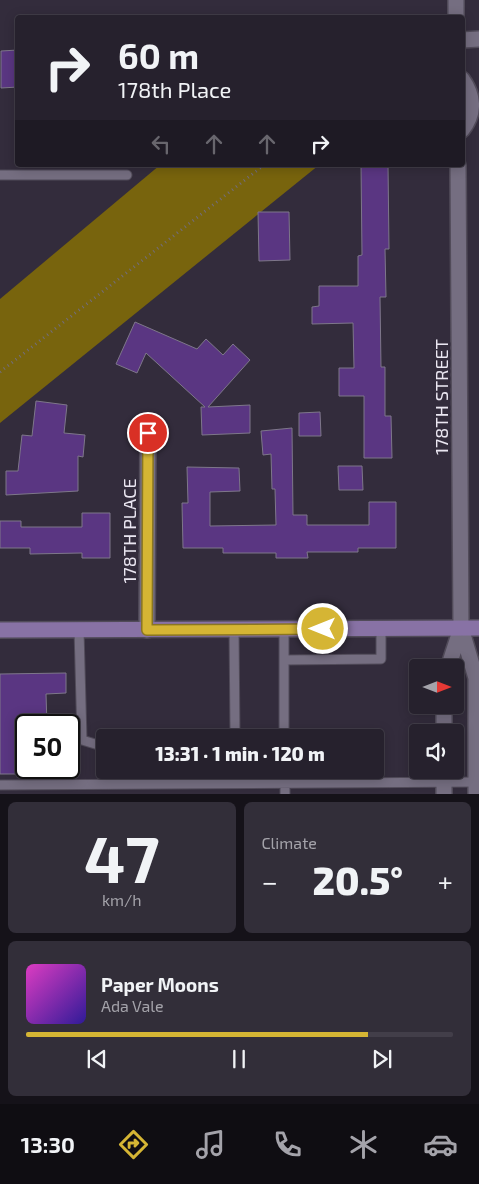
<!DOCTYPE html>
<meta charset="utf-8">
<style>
body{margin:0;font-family:"Exo 2",sans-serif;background:#322e39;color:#f1f3f6;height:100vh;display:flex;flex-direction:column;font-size:19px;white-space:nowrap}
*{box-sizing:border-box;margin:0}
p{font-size:16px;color:#a4a3aa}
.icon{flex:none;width:28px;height:28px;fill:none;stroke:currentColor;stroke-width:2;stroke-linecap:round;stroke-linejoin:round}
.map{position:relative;height:794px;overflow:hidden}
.panel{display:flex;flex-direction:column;gap:8px;padding:8px;background:#151219;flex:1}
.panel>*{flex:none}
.guide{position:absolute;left:15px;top:15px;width:450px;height:152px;border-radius:5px;box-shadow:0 2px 12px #0003,0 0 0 1px #423e49;background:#26212d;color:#f1f3f6;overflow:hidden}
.needle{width:32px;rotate:90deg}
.fabs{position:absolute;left:409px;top:659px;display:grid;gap:10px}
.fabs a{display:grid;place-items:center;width:55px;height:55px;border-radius:5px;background:#26212d;box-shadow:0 2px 12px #0003,0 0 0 1px #423e49;font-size:25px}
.speed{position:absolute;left:15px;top:714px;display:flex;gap:10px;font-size:25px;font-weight:700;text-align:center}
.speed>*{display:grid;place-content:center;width:65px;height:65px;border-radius:50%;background:#26212d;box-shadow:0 2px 12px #0003,0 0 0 1px #423e49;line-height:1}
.speed .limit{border:2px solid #111;border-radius:8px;background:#fff;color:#111}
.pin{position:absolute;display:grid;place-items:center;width:42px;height:42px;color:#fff;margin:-21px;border:2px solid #fff;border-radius:50%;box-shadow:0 1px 5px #0007}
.me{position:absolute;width:55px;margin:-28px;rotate:270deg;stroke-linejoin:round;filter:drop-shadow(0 0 4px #0008)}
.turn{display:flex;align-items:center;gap:18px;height:105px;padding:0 20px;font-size:22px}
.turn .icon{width:65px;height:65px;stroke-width:2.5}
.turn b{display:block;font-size:35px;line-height:42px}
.lanes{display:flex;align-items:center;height:48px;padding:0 20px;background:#0003;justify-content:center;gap:25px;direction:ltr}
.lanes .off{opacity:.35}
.big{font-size:38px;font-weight:800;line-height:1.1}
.panel .widget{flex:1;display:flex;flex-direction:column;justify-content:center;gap:8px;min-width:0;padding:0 18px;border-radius:8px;background:#322e39}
.panel .dial{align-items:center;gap:0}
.dial b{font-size:65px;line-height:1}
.song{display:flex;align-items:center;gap:15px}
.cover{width:60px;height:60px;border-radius:8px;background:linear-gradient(135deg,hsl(310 70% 55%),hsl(250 70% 35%))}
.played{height:5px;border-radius:2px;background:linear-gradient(90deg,#d5b534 80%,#423e49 80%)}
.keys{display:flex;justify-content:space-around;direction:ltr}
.heat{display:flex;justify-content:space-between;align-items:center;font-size:28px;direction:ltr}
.panel .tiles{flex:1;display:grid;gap:8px;grid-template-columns:1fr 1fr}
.widget:last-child{grid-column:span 2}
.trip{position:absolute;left:96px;top:729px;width:288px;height:50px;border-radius:5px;background:#26212d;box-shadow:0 2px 12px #0003,0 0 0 1px #423e49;font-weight:800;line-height:50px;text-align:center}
.menu{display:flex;height:80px;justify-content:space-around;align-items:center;background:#0f0d12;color:#a4a3aa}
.menu .icon{width:35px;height:35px}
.menu .active{color:#d5b534}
.menu b{font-size:22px;color:#f1f3f6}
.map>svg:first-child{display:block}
.forest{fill:#78640d}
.building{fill:#5a3682;stroke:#7e778a}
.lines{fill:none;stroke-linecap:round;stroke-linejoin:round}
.lane-casing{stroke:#514b59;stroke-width:11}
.street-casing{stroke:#514b59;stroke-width:18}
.secondary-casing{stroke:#514b59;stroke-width:18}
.path{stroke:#736d7c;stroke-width:3;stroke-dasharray:1 4;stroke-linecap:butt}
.lane{stroke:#756e81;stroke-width:9}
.street{stroke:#756e81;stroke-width:15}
.secondary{stroke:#8872a5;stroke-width:15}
.route-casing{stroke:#8a7622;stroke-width:12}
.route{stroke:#d5b534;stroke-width:9}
.labels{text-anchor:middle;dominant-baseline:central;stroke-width:5;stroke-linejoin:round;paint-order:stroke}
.street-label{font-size:18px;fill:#eae6f1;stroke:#332c3c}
</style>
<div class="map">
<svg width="479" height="794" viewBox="0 0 479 794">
<rect width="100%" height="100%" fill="#332c3c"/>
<!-- forest -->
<path class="forest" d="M160 165H319L0 423V299Z"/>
<!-- building -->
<path class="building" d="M18 50V87L1 88V51Z
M361 165H388L389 249H385L386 297H380L381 367H385V416H391L392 458H364V396H339V368H354L353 323 312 324V307L319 306V286H358V256L362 255Z
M258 212H289L290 260 259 261Z
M135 322 197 349 206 339 223 355 233 344 250 360 208 407 250 405V433L202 435 201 407H205L146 353 137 373 116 364Z
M36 401 67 405 64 433 85 435 83 457 78 456V491L6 495V471H18L22 435 32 436Z
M320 412 321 436H299V413Z
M292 428 293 515H307V525H369V502H396V548H358V552H307L308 558H276V553H223V548H183L182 503H188L187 467 239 468 240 491 210 492V526L276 525 275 489H272L271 454 263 455 261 431Z
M338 466H362L363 490H339Z
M82 513H110V558H82V553L30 554V548H0V521H21V527H82Z
M66 673V693L46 694 47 725H26V774H0V674Z"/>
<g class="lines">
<defs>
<path id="lane" d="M0 175H127
M284 629V738
M79 630 82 740 105 747
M284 660 381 659V628
M231 738 235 734 234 629
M285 770V794
M0 785 479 782"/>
<path id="street" d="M456 0V18
M462 40 479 39
M462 79C474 96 475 113 462 130
M458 165 461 628 476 678V794
M147 630 148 433
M448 668 461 628
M444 705V732
M444 770V794"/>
<path id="secondary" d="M0 630 479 628"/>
</defs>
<!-- lane casing -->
<use href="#lane" class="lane-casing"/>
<!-- street casing -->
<use href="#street" class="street-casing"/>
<!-- secondary casing -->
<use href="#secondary" class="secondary-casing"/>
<!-- path -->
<path class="path" d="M0 372 264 165"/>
<!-- lane -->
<use href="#lane" class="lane"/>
<!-- street -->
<use href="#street" class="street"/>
<!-- secondary -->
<use href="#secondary" class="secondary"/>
</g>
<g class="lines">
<defs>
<path id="route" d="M148 433 147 630 323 629"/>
</defs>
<!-- route casing -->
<use href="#route" class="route-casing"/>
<!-- route -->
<use href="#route" class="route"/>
</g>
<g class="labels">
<!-- street labels -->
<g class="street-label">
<text transform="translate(441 397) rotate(-90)">178TH STREET</text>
<text transform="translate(129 531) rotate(-90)">178TH PLACE</text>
</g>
</g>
</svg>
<div class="fabs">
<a><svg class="needle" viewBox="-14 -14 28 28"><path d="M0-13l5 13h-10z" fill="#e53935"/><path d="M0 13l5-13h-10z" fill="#a4a3aa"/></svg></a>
<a><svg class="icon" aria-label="sound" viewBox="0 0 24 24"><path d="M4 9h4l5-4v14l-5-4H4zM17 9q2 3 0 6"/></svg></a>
</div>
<div class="speed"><div class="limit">50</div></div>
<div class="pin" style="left:148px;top:433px;background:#d93025"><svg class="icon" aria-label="arrive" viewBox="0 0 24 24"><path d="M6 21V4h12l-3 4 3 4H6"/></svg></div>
<svg class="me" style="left:323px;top:629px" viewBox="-20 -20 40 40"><circle r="17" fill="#d5b534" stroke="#fff" stroke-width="3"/><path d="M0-11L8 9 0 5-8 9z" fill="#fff"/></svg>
<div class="trip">13:31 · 1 min · 120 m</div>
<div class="guide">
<div class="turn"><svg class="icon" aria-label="right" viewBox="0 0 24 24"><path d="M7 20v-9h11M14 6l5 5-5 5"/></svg><div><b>60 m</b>178th Place</div></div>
<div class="lanes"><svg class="icon off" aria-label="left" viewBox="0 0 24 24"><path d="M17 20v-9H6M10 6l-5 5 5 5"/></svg><svg class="icon off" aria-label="ahead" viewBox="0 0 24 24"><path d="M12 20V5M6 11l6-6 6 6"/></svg><svg class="icon off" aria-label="ahead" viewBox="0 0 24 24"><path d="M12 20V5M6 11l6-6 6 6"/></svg><svg class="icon" aria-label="right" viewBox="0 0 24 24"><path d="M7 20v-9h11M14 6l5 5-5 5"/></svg></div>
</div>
</div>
<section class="panel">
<div class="tiles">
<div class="widget dial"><b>47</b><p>km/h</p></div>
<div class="widget"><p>Climate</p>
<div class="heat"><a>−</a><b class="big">20.5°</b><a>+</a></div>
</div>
<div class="widget">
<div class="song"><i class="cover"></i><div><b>Paper Moons</b><p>Ada Vale</p></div></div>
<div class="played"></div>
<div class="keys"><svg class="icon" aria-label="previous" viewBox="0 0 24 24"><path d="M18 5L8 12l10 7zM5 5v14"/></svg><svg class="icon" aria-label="pause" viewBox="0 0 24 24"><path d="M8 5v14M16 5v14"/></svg><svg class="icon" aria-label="next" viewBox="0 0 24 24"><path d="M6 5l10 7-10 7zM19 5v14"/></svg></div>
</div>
</div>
</section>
<nav class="menu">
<b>13:30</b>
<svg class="icon active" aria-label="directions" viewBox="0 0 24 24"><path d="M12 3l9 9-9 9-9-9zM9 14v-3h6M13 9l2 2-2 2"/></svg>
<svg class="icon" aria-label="music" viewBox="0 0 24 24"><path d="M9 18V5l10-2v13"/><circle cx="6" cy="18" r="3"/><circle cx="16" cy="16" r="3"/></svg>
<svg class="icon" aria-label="phone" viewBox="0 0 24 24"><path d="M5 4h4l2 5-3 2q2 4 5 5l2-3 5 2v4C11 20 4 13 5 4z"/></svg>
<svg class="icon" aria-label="climate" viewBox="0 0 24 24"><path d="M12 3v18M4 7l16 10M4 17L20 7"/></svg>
<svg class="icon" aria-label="car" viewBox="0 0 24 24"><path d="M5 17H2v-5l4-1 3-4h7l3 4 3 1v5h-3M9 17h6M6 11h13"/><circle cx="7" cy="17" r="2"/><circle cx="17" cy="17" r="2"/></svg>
</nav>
